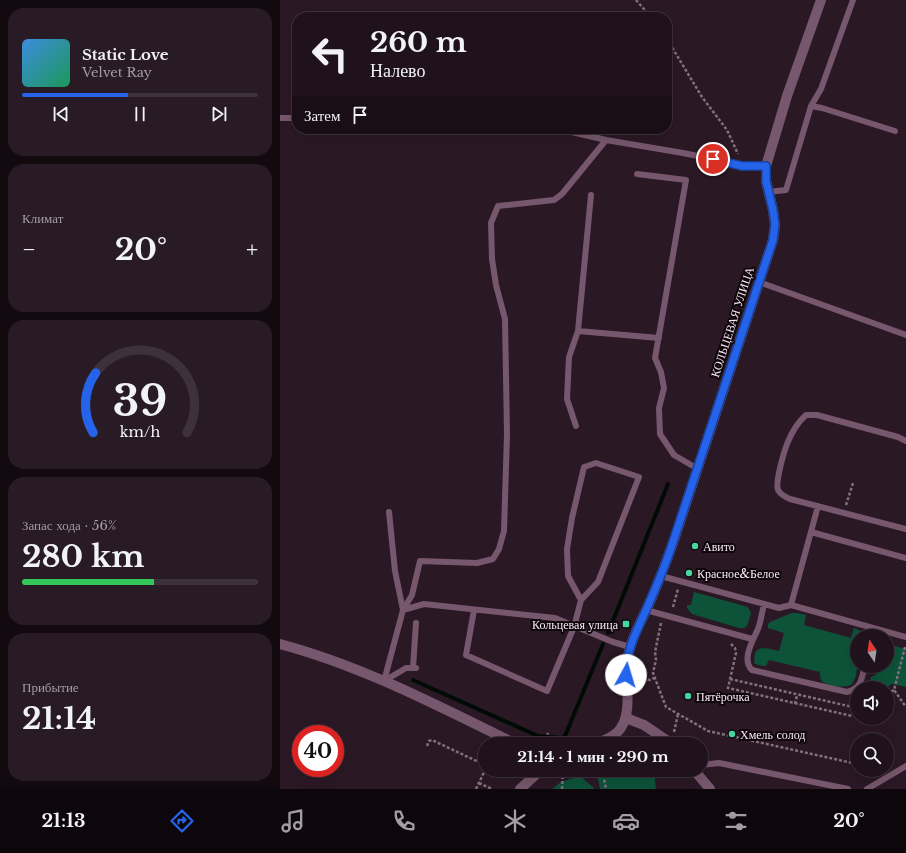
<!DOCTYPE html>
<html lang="ru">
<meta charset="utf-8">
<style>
body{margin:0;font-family:"Libre Baskerville",serif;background:#281b25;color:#f1f3f6;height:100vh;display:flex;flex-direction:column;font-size:15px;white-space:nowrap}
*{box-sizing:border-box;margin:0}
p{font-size:13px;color:#a29ea3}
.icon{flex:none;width:22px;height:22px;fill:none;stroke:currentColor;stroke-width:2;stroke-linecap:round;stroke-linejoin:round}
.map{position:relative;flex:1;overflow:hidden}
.panel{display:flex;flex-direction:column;gap:8px;padding:8px;background:#120a0f;width:280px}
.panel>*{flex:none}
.hud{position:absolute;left:12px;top:12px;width:380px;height:122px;border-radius:16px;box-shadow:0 4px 16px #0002,0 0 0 1px #3d323b;background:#20121c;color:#f1f3f6;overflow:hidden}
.needle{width:26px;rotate:347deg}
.tools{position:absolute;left:570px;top:629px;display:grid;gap:8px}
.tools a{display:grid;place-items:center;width:44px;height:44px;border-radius:50%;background:#20121c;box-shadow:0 4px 16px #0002,0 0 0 1px #3d323b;font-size:20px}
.speed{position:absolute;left:12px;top:725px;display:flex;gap:8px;font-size:20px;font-weight:700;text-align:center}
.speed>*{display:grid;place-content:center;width:52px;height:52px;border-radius:50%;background:#20121c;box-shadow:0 4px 16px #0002,0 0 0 1px #3d323b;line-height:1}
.speed .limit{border:6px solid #d22;background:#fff;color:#111}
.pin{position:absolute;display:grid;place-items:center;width:34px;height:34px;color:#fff;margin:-17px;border:2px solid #fff;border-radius:50%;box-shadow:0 1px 4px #0007}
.me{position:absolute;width:44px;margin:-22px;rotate:6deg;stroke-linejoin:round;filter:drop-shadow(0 0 3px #0008)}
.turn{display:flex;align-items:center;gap:14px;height:84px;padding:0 12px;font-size:18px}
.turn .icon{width:52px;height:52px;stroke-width:2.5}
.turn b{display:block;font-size:28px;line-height:34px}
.then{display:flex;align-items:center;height:38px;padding:0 12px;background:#0003;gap:8px;font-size:15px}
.big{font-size:30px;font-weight:700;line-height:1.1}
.panel .card{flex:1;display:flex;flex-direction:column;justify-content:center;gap:6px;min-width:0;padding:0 14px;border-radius:16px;background:#281b25}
.panel .dial{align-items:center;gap:0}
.dial svg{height:104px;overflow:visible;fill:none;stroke:#3d323b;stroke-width:7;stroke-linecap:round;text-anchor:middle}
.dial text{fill:#f1f3f6;stroke:none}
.song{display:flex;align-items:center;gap:12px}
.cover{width:48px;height:48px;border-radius:6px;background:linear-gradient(135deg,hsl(210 70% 55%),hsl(150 70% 35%))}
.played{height:4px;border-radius:2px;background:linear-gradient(90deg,#2563eb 45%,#3d323b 45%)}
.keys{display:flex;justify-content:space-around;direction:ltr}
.heat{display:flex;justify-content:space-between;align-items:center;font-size:22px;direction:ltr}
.charge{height:6px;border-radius:3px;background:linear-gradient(90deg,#34c759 56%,#3d323b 0)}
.trip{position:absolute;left:198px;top:737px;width:230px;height:40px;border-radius:20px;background:#20121c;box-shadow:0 4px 16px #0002,0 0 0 1px #3d323b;font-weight:700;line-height:40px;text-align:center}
.tab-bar{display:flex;height:64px;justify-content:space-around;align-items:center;background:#0d070b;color:#a29ea3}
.tab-bar .icon{width:28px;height:28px}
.tab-bar .active{color:#2563eb}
.tab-bar b{font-size:18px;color:#f1f3f6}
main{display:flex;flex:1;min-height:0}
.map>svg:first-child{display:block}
.green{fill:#0d533a}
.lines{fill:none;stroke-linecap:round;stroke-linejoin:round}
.stream{stroke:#010b06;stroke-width:4}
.path{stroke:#82717d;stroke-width:2.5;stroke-dasharray:3 2;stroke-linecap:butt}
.service{stroke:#77576d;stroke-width:6}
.minor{stroke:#77576d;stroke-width:10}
.tertiary{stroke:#77576d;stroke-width:10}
.route-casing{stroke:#184099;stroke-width:10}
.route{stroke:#2563eb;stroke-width:7}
.poi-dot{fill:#47d49e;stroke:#0e060b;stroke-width:1.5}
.labels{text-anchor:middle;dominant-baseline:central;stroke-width:4;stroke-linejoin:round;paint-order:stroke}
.street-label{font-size:12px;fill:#f9ecf5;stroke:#0e060b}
.poi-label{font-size:12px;fill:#f9ecf5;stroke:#0e060b;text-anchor:start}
</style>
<main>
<section class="panel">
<div class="card">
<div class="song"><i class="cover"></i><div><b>Static Love</b><p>Velvet Ray</p></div></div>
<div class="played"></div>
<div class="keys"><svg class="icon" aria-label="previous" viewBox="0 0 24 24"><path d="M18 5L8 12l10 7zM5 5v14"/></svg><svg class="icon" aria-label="pause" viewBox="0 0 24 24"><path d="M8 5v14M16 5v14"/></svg><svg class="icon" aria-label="next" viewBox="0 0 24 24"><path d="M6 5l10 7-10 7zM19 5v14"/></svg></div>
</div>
<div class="card"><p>Климат</p>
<div class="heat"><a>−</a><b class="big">20°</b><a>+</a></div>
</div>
<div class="card dial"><svg viewBox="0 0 100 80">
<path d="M14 69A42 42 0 1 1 86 69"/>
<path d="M14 69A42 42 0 0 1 16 23" stroke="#2563eb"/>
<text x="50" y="56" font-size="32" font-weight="700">39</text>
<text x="50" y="72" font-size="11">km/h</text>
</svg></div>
<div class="card"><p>Запас хода · 56%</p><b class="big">280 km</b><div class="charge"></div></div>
<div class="card"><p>Прибытие</p><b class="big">21:14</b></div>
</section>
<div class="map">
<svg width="626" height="789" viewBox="0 0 626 789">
<rect width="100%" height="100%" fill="#2b1825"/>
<!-- green -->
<path class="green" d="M414 592 468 607 471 613 467 626 464 628H459L412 614 407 608V605H411Z
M512 613H517L526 615 524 625 571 638 574 628 579 630 584 636H577C577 648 580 675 572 684 567 689 547 686 542 681 540 679 540 676 540 672L489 660 486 666H483L475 664C474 661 474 658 475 654 478 644 493 650 499 651L504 633 488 628V624L490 622Z
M607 644 626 649V687L612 684 606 688H595L590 678 598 673 599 666H607Z
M316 770H374L376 789H320Z
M300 776 315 789H272L281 782Z"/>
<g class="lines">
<!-- stream -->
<path class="stream" d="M328 633 388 484
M133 680 258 736 282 738 285 736 323 644"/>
<!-- path -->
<path class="path" d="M356 0 371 17
M387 39 422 97 447 130 458 154
M566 505 573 483
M393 607 398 589
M381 623 375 652 376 660 373 673 386 707 428 731 577 764
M451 644 455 648 456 653 448 688 572 716 577 713
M625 647 614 690 626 707
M358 677 370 680 374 678
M450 679 577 708
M607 694 614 690
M515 704 517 695
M394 732 398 714
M264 744 268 733
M147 746 149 741 152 740 205 765
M236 770 237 776
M322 770 326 789
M591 770 590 774 593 775
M199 783 212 789
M196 789 205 770
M282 789 283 770"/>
<!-- service -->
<path class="service" d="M531 106 542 108 615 131
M0 118H17
M279 129 326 140 403 153 463 165 486 166
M357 174 406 180 375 358 381 372 384 388 379 408 380 434 394 455 418 469
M488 192 506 190 531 106 541 89 573 0
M311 195 298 331 379 338
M479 282 626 335
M296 426 287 399 289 357 298 331
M626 441 618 437 537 415H526C518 422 511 434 507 444 504 452 495 482 498 490 501 495 505 497 510 499L626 529
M109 512 115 571 123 610
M531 532 626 558
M381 576 499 608 511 605 626 637
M484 604C482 612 481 621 478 629 473 640 461 660 472 670L567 692C582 688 581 679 585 666
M511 605 538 506
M123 610 132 595 140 561 197 563 213 559 219 549 224 531 227 434 225 319 216 285 212 259 211 223 218 206 274 200 282 194 326 140
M194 610 186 655 267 691 294 627 301 600 318 582 359 477 316 463 304 467 292 518 287 549 288 576 301 600
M366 610 472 639
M133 668 136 623
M104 681 123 610 144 604 275 618 333 642 350 647
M104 681 126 668H136
M421 765 439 763 568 789
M587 789 626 766"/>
<!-- minor -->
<path class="minor" d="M346 718 364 725 392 744
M414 770 430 789
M240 789 261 770"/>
<!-- tertiary -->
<path class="tertiary" d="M0 644C83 666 160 707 236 744
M315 744C325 740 337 736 342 726 352 709 345 682 347 663 349 643 359 626 367 608 377 587 385 565 393 543L493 240 495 225 493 210 486 181V166L507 96 541 0"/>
</g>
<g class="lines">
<defs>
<path id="route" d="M346 675C347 647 356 633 367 608 375 590 383 571 390 551L493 240 495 224 493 210 486 181V166H462L433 159"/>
</defs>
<!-- route casing -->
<use href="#route" class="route-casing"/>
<!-- route -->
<use href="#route" class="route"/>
</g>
<!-- markers -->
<g class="poi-dot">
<circle cx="415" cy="546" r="4"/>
<circle cx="409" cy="573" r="4"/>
<rect x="342" y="620" width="8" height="8" rx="2"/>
<circle cx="408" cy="696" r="4"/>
<circle cx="452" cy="734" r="4"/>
</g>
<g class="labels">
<!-- street labels -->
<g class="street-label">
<text transform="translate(452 322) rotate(-72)">КОЛЬЦЕВАЯ УЛИЦА</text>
</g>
<!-- poi labels -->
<g class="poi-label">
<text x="423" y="546">Авито</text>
<text x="417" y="573">Красное&amp;Белое</text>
<text x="338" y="624" text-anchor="end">Кольцевая улица</text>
<text x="416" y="696">Пятёрочка</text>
<text x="460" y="734">Хмель солод</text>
</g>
</g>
</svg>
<div class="tools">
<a><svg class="needle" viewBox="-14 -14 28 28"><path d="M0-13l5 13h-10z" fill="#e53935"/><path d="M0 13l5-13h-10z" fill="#a29ea3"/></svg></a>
<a><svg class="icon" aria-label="sound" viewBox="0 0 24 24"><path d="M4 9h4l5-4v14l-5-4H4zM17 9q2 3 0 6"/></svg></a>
<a><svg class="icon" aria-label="search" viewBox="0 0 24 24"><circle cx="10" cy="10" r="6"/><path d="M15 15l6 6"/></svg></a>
</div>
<div class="speed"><div class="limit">40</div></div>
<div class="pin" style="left:433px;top:159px;background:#d93025"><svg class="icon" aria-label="arrive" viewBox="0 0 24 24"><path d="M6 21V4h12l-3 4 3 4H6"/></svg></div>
<svg class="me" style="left:346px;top:675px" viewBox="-20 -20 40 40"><circle r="19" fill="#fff"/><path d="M0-13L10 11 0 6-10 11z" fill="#2563eb"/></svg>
<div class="trip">21:14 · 1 мин · 290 m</div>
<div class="hud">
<div class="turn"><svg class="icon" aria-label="left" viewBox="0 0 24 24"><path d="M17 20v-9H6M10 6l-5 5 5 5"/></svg><div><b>260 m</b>Налево</div></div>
<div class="then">Затем<svg class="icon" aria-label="arrive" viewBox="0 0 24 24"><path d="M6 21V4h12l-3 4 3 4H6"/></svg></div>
</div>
</div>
</main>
<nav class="tab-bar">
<b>21:13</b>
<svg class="icon active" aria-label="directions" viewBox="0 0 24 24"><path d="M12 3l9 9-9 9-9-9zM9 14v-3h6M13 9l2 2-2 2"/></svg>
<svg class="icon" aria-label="music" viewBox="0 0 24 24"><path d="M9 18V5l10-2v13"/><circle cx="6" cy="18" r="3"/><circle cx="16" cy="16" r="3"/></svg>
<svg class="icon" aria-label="phone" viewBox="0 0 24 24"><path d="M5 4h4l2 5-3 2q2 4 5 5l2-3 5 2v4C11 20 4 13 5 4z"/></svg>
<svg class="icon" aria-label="climate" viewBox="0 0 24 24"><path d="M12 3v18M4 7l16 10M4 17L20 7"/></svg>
<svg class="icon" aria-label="car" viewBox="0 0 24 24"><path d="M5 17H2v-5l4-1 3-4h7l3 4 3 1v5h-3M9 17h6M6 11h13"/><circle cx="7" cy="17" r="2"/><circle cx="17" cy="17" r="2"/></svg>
<svg class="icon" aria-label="filters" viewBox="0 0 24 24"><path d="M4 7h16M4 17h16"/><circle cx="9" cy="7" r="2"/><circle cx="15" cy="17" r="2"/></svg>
<b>20°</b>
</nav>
